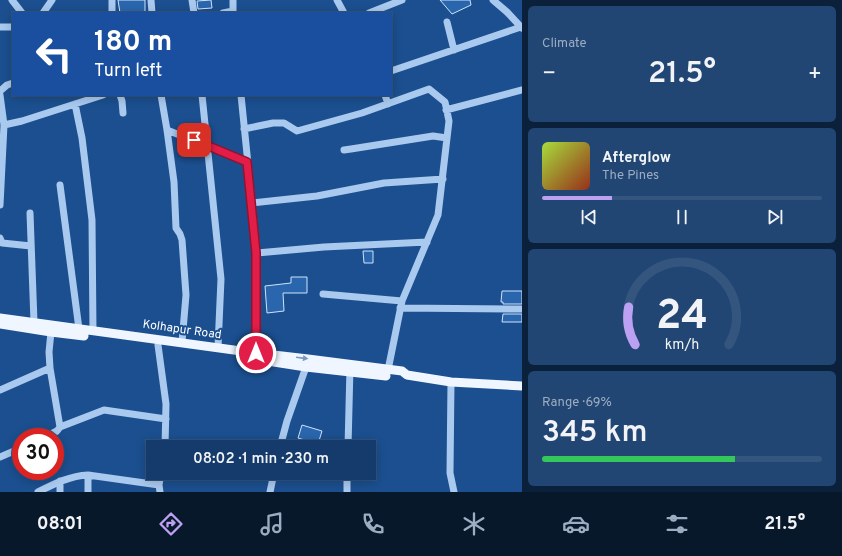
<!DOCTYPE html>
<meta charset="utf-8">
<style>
body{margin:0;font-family:Overpass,sans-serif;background:#214673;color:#f1f3f6;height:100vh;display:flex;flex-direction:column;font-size:15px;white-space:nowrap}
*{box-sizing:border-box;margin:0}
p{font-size:13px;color:#9dadc1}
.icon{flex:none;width:22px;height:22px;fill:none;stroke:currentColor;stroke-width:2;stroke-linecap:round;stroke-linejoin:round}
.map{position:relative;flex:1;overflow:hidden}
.details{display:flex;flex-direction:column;gap:6px;padding:6px;background:#0b203b;width:320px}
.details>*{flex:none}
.banner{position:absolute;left:12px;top:12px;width:380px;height:84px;border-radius:0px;box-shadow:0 2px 10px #0003,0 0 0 1px #33557e;background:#1a4fa0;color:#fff;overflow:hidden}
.speed{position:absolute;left:12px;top:428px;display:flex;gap:8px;font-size:20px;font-weight:700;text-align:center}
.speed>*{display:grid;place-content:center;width:52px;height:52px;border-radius:50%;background:#143b6b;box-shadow:0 2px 10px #0003,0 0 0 1px #33557e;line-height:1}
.speed .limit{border:6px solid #d22;background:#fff;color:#111}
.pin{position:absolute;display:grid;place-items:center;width:34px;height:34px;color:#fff;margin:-17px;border-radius:8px;box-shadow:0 2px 6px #0006}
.me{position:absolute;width:44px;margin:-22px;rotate:0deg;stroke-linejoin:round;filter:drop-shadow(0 0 3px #0008)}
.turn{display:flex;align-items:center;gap:14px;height:84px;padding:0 16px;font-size:18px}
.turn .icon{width:52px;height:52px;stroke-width:2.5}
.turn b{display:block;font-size:28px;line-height:34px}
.big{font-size:30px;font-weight:600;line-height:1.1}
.details .tile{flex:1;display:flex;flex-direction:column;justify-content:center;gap:6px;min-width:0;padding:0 14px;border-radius:6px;background:#214673}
.details .dial{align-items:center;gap:0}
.dial svg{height:104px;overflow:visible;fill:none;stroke:#33557e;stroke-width:7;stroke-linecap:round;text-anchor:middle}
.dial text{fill:#f1f3f6;stroke:none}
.song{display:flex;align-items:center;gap:12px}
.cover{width:48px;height:48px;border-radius:6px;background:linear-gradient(135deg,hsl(80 70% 55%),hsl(10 70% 35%))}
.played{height:4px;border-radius:2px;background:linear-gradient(90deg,#bca0f2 25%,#33557e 25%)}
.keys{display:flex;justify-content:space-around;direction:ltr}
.heat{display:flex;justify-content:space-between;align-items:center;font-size:22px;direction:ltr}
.charge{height:6px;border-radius:3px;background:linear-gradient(90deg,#34c759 69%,#33557e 0)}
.trip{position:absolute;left:146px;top:440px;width:230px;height:40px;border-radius:0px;background:#143b6b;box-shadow:0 2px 10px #0003,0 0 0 1px #33557e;font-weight:600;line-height:40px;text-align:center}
.menu{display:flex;height:64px;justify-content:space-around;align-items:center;background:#08182b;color:#9dadc1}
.menu .icon{width:28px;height:28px}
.menu .active{color:#bca0f2}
.menu b{font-size:18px;color:#f1f3f6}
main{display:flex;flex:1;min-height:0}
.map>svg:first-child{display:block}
.building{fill:#2a66ad;stroke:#cfe3fa}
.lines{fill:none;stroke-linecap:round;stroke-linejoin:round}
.minor{stroke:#a9c9ee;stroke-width:7}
.major{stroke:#f0f6ff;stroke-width:9}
.oneway{fill:#7b9ac1}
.route-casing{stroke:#92132f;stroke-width:10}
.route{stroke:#e11d48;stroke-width:7}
.labels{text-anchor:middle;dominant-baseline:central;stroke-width:4;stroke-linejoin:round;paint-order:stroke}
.street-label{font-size:12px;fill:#fff;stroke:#1b4f8f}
</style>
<main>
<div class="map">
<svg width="522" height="492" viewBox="0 0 522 492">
<rect width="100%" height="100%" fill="#1b4f8f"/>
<!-- building -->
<path class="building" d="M118 0H145V13H120Z
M211 0 212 8 198 9 197 1Z
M440 0H470L471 5 452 14Z
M363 251H373V263H364Z
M291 277H307V293H283L284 311 267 313 265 286 291 283Z
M502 291H522V304H503V302H501Z
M503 314H522V322H502Z
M302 425 322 431 318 444 298 438Z"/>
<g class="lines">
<!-- minor -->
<path class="minor" d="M12 0 22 13
M112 0V13
M151 0 152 13
M192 0 194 13
M233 0V13
M337 0 344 13
M493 0 507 12 522 28
M43 13 52 0
M223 13 233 11
M369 13 402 0
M447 22 454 50
M0 27H13
M391 71 521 27
M0 91 7 85 13 83
M0 95 4 125 22 121 103 95
M120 95 122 101 123 113
M161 95 167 130 174 182 176 228 180 234 182 240 186 295 182 342
M202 95 221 279 218 347
M241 95 257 253 256 353
M385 95 388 104
M75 104 82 138 92 220 93 331
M446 110 522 90
M244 129 273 123H284L297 131 362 113 429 89 445 102 449 121 438 215 402 301 388 370
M167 130 247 162
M344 150 351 149 433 136 447 138
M60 185 79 329
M251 203 317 196 384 183 443 179
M0 205 4 125
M30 213 34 322
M0 238 2 243 31 246
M257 253 324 247 427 242
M323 294 402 301
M400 308 522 309
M158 345 166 404 165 447
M451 382 450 473 454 492
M0 390 50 368
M60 427 104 410 166 419
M45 437 57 431 60 427 50 368 49 352 51 332 50 327
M280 447 287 421 306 367
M348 447 350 367
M0 457 21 448
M88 475V492
M60 481V492
M38 492C54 484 69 476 88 475L159 485
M160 492 159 485 161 473
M270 492 274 473
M347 492V473"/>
<!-- major -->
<path class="major" d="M0 318 256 353 308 359 402 371 407 375 451 382 522 386
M0 324 51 332 84 336
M248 358 306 367 386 376"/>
</g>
<!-- one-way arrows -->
<defs><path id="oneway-solid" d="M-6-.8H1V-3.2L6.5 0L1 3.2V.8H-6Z"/></defs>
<use class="oneway" href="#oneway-solid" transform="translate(302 358) rotate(7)"/>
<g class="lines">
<defs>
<path id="route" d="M194 140 247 162 256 253V353"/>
</defs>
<!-- route casing -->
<use href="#route" class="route-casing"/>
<!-- route -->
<use href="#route" class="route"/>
</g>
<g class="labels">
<!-- street labels -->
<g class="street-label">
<text transform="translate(182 330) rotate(8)">Kolhapur Road</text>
</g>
</g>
</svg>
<div class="speed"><div class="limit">30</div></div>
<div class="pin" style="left:194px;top:140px;background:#d93025"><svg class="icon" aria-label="arrive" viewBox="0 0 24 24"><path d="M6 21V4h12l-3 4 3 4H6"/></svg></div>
<svg class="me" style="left:256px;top:353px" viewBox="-20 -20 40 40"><circle r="17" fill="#e11d48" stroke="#fff" stroke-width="3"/><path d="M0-11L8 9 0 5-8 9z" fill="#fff"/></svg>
<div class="trip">08:02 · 1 min · 230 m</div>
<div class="banner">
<div class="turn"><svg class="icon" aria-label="left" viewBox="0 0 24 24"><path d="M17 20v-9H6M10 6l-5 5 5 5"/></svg><div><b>180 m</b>Turn left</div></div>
</div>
</div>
<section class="details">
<div class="tile"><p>Climate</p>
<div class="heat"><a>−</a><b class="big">21.5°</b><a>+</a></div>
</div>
<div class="tile">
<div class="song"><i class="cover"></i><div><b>Afterglow</b><p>The Pines</p></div></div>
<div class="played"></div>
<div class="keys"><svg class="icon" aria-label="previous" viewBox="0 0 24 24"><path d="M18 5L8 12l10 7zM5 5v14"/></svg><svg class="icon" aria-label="pause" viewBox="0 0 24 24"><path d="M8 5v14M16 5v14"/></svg><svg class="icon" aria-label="next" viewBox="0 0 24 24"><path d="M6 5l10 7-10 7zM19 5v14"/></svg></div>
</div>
<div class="tile dial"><svg viewBox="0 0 100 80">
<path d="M14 69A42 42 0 1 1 86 69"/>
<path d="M14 69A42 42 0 0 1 9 40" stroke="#bca0f2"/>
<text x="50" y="56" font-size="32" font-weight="700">24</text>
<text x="50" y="72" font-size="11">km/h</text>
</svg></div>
<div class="tile"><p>Range · 69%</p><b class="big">345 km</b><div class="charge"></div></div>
</section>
</main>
<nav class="menu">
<b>08:01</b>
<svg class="icon active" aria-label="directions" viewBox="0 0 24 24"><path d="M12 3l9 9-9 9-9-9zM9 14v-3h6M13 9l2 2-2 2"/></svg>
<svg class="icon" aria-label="music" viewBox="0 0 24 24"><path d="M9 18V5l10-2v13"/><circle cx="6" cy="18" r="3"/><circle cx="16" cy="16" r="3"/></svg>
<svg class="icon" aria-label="phone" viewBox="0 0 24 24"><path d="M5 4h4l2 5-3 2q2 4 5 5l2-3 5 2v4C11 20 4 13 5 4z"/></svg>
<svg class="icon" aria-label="climate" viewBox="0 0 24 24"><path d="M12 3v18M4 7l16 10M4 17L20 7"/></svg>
<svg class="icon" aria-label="car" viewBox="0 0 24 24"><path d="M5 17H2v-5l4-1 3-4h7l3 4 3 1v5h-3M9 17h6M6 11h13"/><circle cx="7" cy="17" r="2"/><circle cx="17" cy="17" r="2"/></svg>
<svg class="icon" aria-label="filters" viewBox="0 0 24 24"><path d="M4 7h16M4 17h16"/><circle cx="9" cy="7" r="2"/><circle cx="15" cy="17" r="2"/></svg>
<b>21.5°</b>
</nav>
